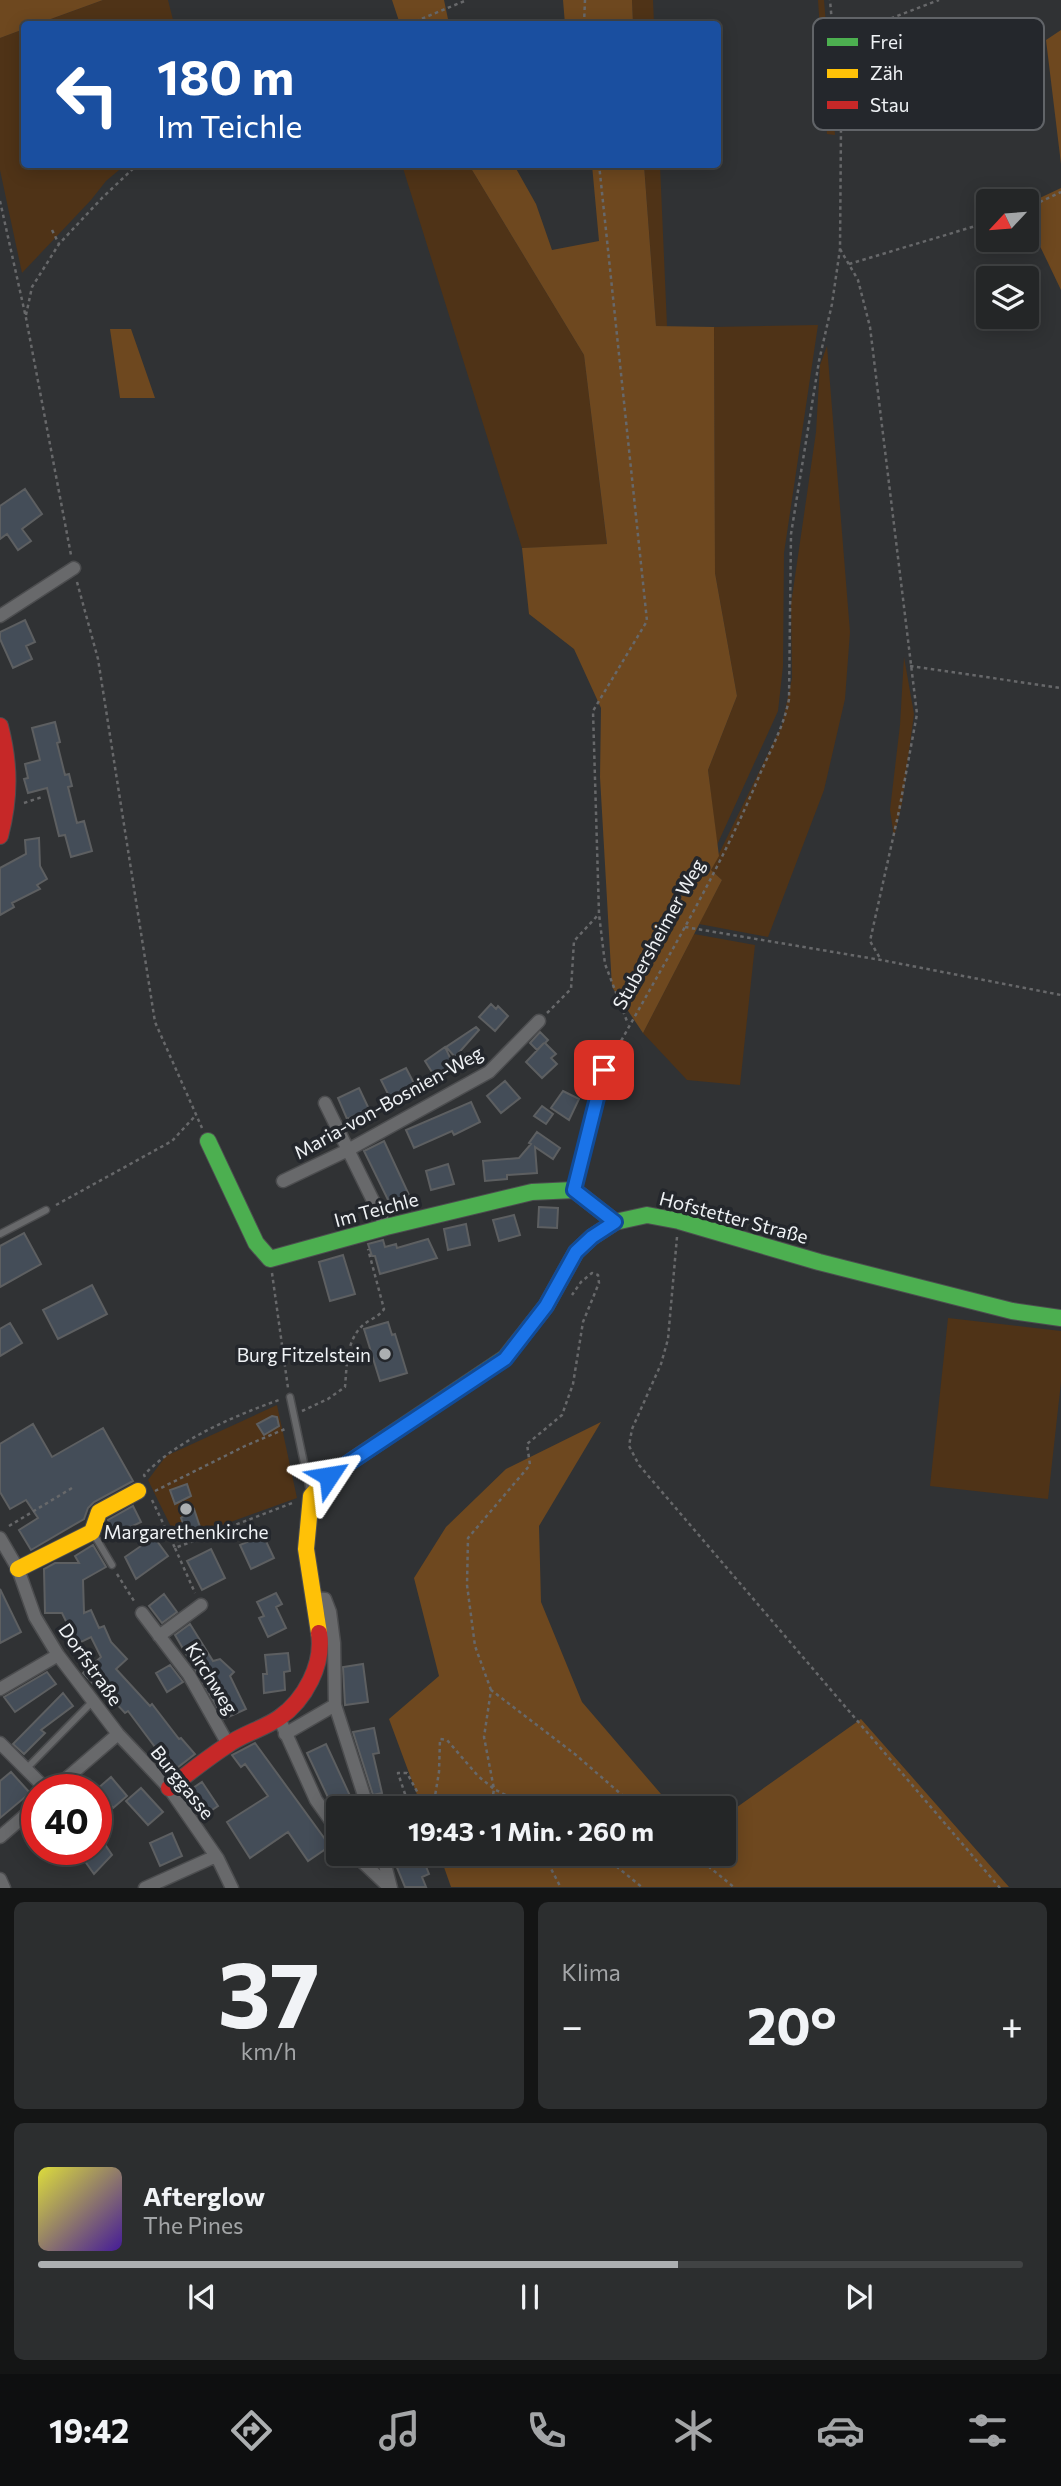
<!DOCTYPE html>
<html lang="de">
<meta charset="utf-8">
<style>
body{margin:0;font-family:Commissioner,sans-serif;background:#2c2e2f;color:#f1f3f6;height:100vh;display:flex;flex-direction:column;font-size:26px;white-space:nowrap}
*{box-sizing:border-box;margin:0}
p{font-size:23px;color:#a3a5a7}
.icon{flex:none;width:38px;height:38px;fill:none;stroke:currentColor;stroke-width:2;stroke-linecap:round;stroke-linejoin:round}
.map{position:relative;height:1888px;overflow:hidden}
.drawer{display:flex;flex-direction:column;gap:14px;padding:14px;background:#141515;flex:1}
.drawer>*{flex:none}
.top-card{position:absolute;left:21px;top:21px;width:700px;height:147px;border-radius:7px;box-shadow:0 4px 18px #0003,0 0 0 2px #414344;background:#1a4fa0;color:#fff;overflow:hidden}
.needle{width:46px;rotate:244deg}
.controls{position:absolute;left:976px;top:189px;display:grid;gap:14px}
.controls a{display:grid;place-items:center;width:63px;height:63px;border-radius:7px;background:#242627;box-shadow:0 4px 18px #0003,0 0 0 2px #414344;font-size:35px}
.speed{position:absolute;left:21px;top:1774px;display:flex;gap:14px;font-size:35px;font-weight:700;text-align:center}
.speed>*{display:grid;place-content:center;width:91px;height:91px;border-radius:50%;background:#242627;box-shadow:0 4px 18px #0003,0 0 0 2px #414344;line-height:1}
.speed .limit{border:10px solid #d22;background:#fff;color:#111}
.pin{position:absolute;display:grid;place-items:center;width:60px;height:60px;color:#fff;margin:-30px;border-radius:14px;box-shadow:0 4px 10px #0006}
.me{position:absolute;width:77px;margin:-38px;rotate:57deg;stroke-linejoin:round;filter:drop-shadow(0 0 5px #0008)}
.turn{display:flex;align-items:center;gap:24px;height:147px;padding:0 21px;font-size:32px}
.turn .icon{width:91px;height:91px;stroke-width:2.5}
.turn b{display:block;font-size:49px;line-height:60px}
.big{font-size:52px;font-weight:700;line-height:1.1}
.drawer .widget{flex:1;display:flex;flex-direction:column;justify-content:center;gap:10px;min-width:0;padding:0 24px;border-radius:10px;background:#2c2e2f}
.drawer .dial{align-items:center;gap:0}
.dial b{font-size:91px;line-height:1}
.song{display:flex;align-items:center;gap:21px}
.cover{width:84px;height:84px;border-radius:10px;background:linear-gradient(135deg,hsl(60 70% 55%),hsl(260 70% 35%))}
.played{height:7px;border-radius:4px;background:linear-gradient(90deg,#acafb1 65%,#414344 65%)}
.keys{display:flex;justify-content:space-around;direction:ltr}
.heat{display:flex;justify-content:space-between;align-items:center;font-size:38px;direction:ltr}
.drawer .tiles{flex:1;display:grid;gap:14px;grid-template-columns:1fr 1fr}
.widget:last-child{grid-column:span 2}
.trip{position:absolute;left:326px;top:1796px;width:410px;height:70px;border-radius:7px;background:#242627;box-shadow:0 4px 18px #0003,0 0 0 2px #414344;font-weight:700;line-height:70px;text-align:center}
.menu{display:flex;height:112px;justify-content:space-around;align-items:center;background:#0e0f10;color:#a3a5a7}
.menu .icon{width:49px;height:49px}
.menu .current{color:#acafb1}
.menu b{font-size:32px;color:#f1f3f6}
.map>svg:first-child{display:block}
.green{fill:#4f3317}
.forest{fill:#6e481f}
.building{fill:#444d58;stroke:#5d5f61;stroke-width:2}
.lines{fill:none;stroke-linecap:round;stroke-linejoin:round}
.lane-casing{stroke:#4c4d4f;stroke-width:9}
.street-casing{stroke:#4c4d4f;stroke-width:15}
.fast-casing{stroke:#4c4d4f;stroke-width:18}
.slow-casing{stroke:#4c4d4f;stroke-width:18}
.jam-casing{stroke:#4c4d4f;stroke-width:18}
.path{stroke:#67686a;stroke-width:2.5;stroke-dasharray:3.5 3.5;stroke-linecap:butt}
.lane{stroke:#68696b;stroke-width:6}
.street{stroke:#68696b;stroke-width:12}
.fast{stroke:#4caf50;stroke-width:16}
.slow{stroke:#ffc107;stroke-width:16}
.jam{stroke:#c62828;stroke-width:16}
.route-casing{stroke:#114b97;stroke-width:18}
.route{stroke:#1a73e8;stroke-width:12}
.poi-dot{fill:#acafb1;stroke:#24272c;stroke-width:2.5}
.labels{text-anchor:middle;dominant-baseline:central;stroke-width:7;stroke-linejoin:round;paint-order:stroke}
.street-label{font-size:19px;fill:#eff2f5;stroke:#24272c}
.poi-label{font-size:19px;fill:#eff2f5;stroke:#24272c;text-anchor:end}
.key{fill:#24272c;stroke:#616468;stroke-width:2}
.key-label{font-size:19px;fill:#eff2f5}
</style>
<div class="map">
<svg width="1061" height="1888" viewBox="0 0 1061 1888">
<rect width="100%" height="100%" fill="#303234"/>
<!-- green -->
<path class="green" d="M103 0H168L174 24H37Z
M632 0H653L654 24H633Z
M818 0H824L835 135 827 134Z
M24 29V164L125 165 106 181 91 200 22 273 0 170V38Z
M402 165H469L584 355 607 545 522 548Z
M644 165H660L667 326H656Z
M818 325 784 553 783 666 778 711 717 845 708 770 737 696 715 573 714 327Z
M827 346 850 632 845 699 824 790 768 937 699 924 722 880 711 870 782 725 792 678 791 604 816 432 820 365Z
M904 657 914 714 902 803 894 837 890 810 900 725Z
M694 934 755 945 740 1085 687 1080 643 1033Z
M948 1318 1061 1331V1382L1048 1499 930 1486Z
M277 1405 297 1498 178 1541 148 1480 166 1456Z"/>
<!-- forest -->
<path class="forest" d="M0 0H103L37 24H24V29L0 38Z
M392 0H444L449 24H400Z
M563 0H632L633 24H565Z
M1061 30V164L1046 40Z
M469 165H514L536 204 552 250 599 241 592 165H644L656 326 714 327 715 573 737 696 708 770 719 856 711 870 722 880 643 1033 612 987 600 777 601 708 574 649 529 614 522 548 607 544 584 355Z
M1061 188V290L1027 219V204Z
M110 329H131L155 398H120Z
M601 1422 539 1526 541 1602 582 1702 673 1808H422L389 1719 439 1676 414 1578 446 1527 506 1469Z
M861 1719 1009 1887H451L439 1853H723V1817Z"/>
<!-- building -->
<path class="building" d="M25 489 42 514 22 529 31 541 18 550 7 534 0 539V506Z
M25 620 35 642 26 646 32 659 13 668 0 639V632Z
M55 722 60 742 57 743 65 775 69 774 72 786 68 787 77 823 84 821 92 851 71 857 65 835 59 836 47 788 28 793 24 779 28 778 25 764 40 760 32 728Z
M39 838 40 866 47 879 37 885 40 889 12 903 14 907 0 915V868L26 854 25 840Z
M491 1004 496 1009 498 1006 508 1016 495 1031 479 1017Z
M476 1027 479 1030 455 1057 446 1047Z
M540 1032 548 1040 545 1043 556 1054 551 1058 557 1064 542 1078 526 1062 544 1043 537 1050 530 1043Z
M445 1047 455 1068 437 1080 425 1061Z
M406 1068 416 1087 391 1100 381 1080Z
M505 1081 520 1098 501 1113 487 1096Z
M359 1088 369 1109 347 1119 338 1098Z
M563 1091 579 1099 569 1120 551 1108Z
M471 1102 480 1122 454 1135 452 1131 414 1148 406 1130Z
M542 1106 553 1114 546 1124 534 1116Z
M537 1132 560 1148 553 1159 535 1147 537 1173 507 1175V1179L485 1181 483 1161 519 1158 531 1144 529 1143Z
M384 1141 410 1197 391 1206 364 1151Z
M448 1164 454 1184 431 1190 426 1171Z
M539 1207 558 1208 557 1228 538 1227Z
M514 1215 520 1235 499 1241 493 1220Z
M466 1224 470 1245 448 1250 444 1229Z
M24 1233 41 1264 0 1287V1246Z
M428 1239 437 1258 380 1274 375 1256H372L368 1244 383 1240 385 1247 396 1244 397 1248Z
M343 1255 355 1294 330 1301 319 1262Z
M92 1285 107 1314 58 1339 43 1310Z
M388 1322 392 1335 395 1334 407 1373 380 1381 364 1329Z
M10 1323 22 1343 0 1356V1329Z
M272 1416 277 1417 279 1426 264 1435 257 1424Z
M33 1424 52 1457 103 1428 133 1481 94 1502 88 1508 84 1519 31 1550 19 1530 38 1518 26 1500 10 1509 0 1492V1444Z
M187 1484 191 1496 175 1504 170 1490Z
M133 1506 141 1522 114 1535 108 1520Z
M194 1509 201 1530 187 1534 181 1518Z
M263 1535 274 1558 251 1569 240 1545Z
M154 1537 168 1556 136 1579 125 1557Z
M93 1545 106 1567 83 1580 84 1613 91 1610 99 1628 104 1626 111 1642 127 1659 116 1669 150 1706 152 1704 179 1739 181 1738 195 1754 173 1771 128 1711 125 1713 99 1685 97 1688 83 1673 101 1657 91 1637 77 1644 62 1613H45L44 1569 55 1563H79L75 1556Z
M211 1549 225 1578 202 1590 187 1561Z
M0 1589 21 1632 0 1643Z
M276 1593 282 1604 276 1607 286 1628 268 1637 259 1618 264 1616 257 1602Z
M164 1594 177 1612 162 1623 149 1606Z
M190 1624 213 1661 220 1659 234 1672 230 1676 246 1709 224 1719 175 1635Z
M288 1653 290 1671 284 1672 285 1690 264 1693 263 1674H267L265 1655Z
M363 1664 368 1702 345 1705 343 1667Z
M170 1665 183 1682 167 1692 156 1673Z
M47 1672 56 1684 15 1712 4 1697Z
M63 1693 73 1706 41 1730 45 1733 24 1754 13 1744Z
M374 1728 379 1753 373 1754 382 1793 373 1795 353 1732Z
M255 1743 330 1846 308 1861 288 1832 250 1858 227 1822 268 1796 245 1764 241 1767 232 1755Z
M326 1744 352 1800H351L354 1808H333L307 1753Z
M11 1772 30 1793 0 1818V1781Z
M111 1777 127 1796 113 1808 97 1789Z
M202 1782 218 1806 200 1818 184 1794Z
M141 1788 163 1812 148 1825 126 1801Z
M96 1831 112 1855 94 1874 77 1850H96Z
M172 1833 182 1856 160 1866 150 1843Z
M391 1853H422L407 1860 409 1865 423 1859 429 1874 422 1877 426 1887H405Z"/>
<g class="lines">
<defs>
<path id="lane" d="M0 1234 46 1210
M290 1397 310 1491
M93 1533 112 1565
M26 1769 93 1701"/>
<path id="street" d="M0 616 74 568
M325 1103 386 1227
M283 1181 348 1150 489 1072 539 1021
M574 1190 604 1070
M0 1538 18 1569 35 1617 58 1655 118 1734 169 1788 218 1859 232 1888
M313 1598 325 1599 330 1612 334 1643 335 1705 368 1808
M142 1613 189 1675 228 1744
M159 1636 201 1605
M0 1689 58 1655
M279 1718 316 1800 338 1831
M285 1734 335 1705
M0 1743 47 1790
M53 1790 118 1734
M0 1837 37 1805
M353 1853 390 1888
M382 1853 391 1888
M0 1879 4 1888
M145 1888 216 1856"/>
<path id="fast" d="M208 1141 256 1243 270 1259 386 1227 532 1192 574 1190 615 1222
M384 1439 505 1358 546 1306 576 1252 592 1237 615 1222 647 1215 679 1221 819 1262 1012 1311 1061 1318"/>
<path id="slow" d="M18 1569 92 1532 99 1512 138 1491
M319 1633 306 1549 311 1496 329 1476 384 1439"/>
<path id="jam" d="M0 726C10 764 10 798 0 836
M169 1788C188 1774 206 1759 226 1746 242 1734 263 1729 279 1718 305 1700 324 1664 319 1633"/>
</defs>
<!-- lane casing -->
<use href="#lane" class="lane-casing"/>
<!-- street casing -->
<use href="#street" class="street-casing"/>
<!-- fast casing -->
<use href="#fast" class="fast-casing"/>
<!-- slow casing -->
<use href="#slow" class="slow-casing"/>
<!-- jam casing -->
<use href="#jam" class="jam-casing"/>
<!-- path -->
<path class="path" d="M409 24 467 0
M584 24 585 0
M832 41 939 0
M599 164 647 621 593 711 599 914 605 964 628 1024
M0 201 26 318 71 555
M1027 208 1061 192
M52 230 59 244
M840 249 858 280 870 327 917 714 899 811 870 941 881 960
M849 264 989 222
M26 315 32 287 59 244 102 198 138 164
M77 582 98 659 155 1022 202 1128
M910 666 1061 688
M24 803 42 797
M685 927 881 960 1061 995
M547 1013 571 989 574 941 599 914
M611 1059C663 965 719 873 760 774 771 749 784 726 789 699L791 534 819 361 832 304 840 249 841 127 830 0
M56 1205 172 1141 196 1115
M677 1237 668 1339 661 1364 632 1429 629 1446 639 1465 1000 1888
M272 1273 288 1388
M302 1411 328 1399 345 1387C347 1365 346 1341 363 1325 370 1319 379 1317 384 1309L368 1249
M145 1477 144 1475C177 1440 234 1416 279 1400
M155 1491 245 1446 285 1429
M152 1500 175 1548 295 1502
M9 1526 72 1488
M175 1548 195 1593
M117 1574 134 1601
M491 1690 475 1646 467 1585 468 1538 530 1465 527 1444 562 1415 573 1384 583 1322 599 1283 598 1275 592 1273 581 1282 572 1295
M402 1808 405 1794 398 1773H407L426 1808
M433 1808 439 1772 440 1739 447 1740 478 1776 494 1789 531 1808
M491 1808 494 1789 484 1737 491 1690 576 1755 637 1808
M539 1853 546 1859 561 1888
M600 1853 643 1888
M692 1853 735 1888"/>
<!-- lane -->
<use href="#lane" class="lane"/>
<!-- street -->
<use href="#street" class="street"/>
<!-- fast -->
<use href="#fast" class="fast"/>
<!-- slow -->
<use href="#slow" class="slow"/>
<!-- jam -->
<use href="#jam" class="jam"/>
</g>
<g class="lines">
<defs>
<path id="route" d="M329 1476 505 1359 546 1306 576 1252 592 1237 615 1222 574 1190 604 1070"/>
</defs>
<!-- route casing -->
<use href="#route" class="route-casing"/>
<!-- route -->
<use href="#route" class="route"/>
</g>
<!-- markers -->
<g class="poi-dot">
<circle cx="385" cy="1354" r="7"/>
<circle cx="186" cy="1509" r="7"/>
</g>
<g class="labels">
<!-- street labels -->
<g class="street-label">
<text transform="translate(658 934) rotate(-61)">Stubersheimer Weg</text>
<text transform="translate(388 1102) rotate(-29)">Maria-von-Bosnien-Weg</text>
<text transform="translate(376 1209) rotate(-15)">Im Teichle</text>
<text transform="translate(734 1217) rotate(15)">Hofstetter Straße</text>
<text transform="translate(91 1664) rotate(55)">Dorfstraße</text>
<text transform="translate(212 1678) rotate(58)">Kirchweg</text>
<text transform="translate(183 1782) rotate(51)">Burggasse</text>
</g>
<!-- poi labels -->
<g class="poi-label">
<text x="371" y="1354">Burg Fitzelstein</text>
<text x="186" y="1531" text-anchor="middle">Margarethenkirche</text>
</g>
</g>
<!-- legend -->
<rect x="813" y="18" width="231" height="112" rx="10" class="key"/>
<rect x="827" y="38" width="31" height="8" fill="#4caf50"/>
<rect x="827" y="69" width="31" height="9" fill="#ffc107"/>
<rect x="827" y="101" width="31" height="8" fill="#c62828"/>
<g class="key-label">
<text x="870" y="49">Frei</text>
<text x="870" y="80">Zäh</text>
<text x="870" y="112">Stau</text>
</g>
</svg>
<div class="controls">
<a><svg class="needle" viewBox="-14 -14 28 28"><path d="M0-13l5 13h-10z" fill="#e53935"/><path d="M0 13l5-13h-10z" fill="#a3a5a7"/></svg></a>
<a><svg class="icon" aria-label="layers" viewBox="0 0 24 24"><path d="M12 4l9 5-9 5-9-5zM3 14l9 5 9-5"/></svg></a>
</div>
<div class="speed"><div class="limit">40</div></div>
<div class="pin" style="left:604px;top:1070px;background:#d93025"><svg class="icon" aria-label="arrive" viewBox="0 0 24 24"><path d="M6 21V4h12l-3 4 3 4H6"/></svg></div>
<svg class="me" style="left:329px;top:1476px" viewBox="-20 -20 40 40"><path d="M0-17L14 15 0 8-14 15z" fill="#1a73e8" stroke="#fff" stroke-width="4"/></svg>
<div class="trip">19:43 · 1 Min. · 260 m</div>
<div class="top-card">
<div class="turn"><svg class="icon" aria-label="left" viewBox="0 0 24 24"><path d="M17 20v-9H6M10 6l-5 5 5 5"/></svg><div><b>180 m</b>Im Teichle</div></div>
</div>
</div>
<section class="drawer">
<div class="tiles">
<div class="widget dial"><b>37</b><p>km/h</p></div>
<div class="widget"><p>Klima</p>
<div class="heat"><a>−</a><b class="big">20°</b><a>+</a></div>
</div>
<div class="widget">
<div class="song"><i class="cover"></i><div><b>Afterglow</b><p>The Pines</p></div></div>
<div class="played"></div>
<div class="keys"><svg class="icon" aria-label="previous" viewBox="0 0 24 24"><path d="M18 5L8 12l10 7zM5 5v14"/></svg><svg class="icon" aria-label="pause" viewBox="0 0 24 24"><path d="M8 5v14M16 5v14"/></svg><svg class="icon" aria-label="next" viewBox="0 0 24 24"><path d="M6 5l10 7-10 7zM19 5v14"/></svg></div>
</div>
</div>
</section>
<nav class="menu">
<b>19:42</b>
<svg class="icon current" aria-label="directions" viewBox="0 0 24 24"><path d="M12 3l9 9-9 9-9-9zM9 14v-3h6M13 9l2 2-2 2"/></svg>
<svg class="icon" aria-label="music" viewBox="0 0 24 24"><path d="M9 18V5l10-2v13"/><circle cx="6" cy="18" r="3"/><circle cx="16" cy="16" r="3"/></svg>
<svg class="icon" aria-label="phone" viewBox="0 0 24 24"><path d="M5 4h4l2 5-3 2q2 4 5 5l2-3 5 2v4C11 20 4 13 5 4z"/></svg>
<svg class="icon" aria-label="climate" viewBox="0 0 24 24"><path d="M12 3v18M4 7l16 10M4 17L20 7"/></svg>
<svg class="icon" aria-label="car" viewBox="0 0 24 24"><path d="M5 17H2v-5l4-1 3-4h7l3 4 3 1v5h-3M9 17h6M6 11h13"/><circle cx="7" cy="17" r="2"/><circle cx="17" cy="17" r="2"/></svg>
<svg class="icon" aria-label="filters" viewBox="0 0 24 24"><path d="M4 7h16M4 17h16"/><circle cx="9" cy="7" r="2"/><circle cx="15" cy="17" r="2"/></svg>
</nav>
